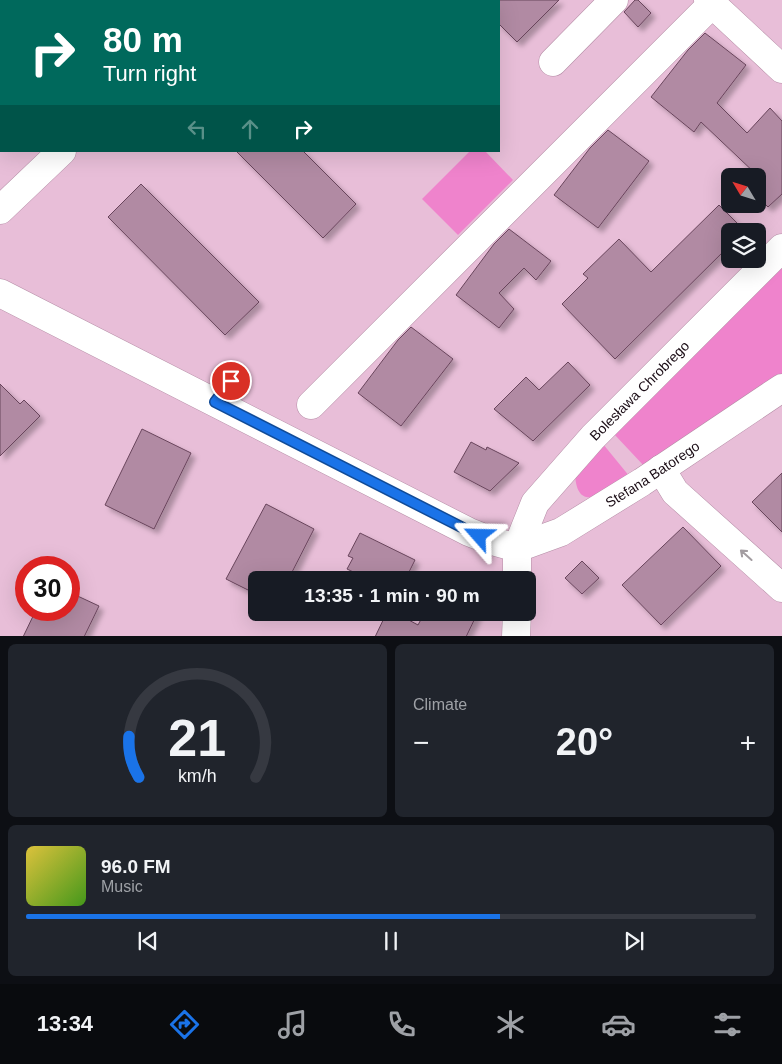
<!DOCTYPE html>
<meta charset="utf-8">
<style>
body{margin:0;font-family:Arial,sans-serif;background:#20242c;color:#f1f3f6;height:100vh;display:flex;flex-direction:column;font-size:19px;white-space:nowrap}
*{box-sizing:border-box;margin:0}
p{font-size:16px;color:#9ea1a6}
.icon{flex:none;width:28px;height:28px;fill:none;stroke:currentColor;stroke-width:2;stroke-linecap:round;stroke-linejoin:round}
.map{position:relative;height:636px;overflow:hidden}
.side{display:flex;flex-direction:column;gap:8px;padding:8px;background:#0d0f14;flex:1}
.side>*{flex:none}
.top-card{position:absolute;left:0px;top:0px;width:500px;height:152px;box-shadow:0 5px 20px #0002;background:#00695c;color:#fff;overflow:hidden}
.needle{width:32px;rotate:308deg}
.buttons{position:absolute;left:721px;top:168px;display:grid;gap:10px}
.buttons a{display:grid;place-items:center;width:45px;height:45px;border-radius:8px;background:#171b24;box-shadow:0 5px 20px #0002;font-size:25px}
.speed{position:absolute;left:15px;top:556px;display:flex;gap:10px;font-size:25px;font-weight:700;text-align:center}
.speed>*{display:grid;place-content:center;width:65px;height:65px;border-radius:50%;background:#171b24;box-shadow:0 5px 20px #0002;line-height:1}
.speed .limit{border:8px solid #d22;background:#fff;color:#111}
.pin{position:absolute;display:grid;place-items:center;width:42px;height:42px;color:#fff;margin:-21px;border:2px solid #fff;border-radius:50%;box-shadow:0 1px 5px #0007}
.me{position:absolute;width:55px;margin:-28px;rotate:295deg;stroke-linejoin:round;filter:drop-shadow(0 0 4px #0008)}
.turn{display:flex;align-items:center;gap:18px;height:105px;padding:0 20px;font-size:22px}
.turn .icon{width:65px;height:65px;stroke-width:2.5}
.turn b{display:block;font-size:35px;line-height:42px}
.lanes{display:flex;align-items:center;height:48px;padding:0 20px;background:#0003;justify-content:center;gap:25px;direction:ltr}
.lanes .off{opacity:.35}
.big{font-size:38px;font-weight:700;line-height:1.1}
.side .widget{flex:1;display:flex;flex-direction:column;justify-content:center;gap:8px;min-width:0;padding:0 18px;border-radius:8px;background:#20242c}
.side .dial{align-items:center;gap:0}
.dial svg{height:130px;overflow:visible;fill:none;stroke:#363941;stroke-width:7;stroke-linecap:round;text-anchor:middle}
.dial text{fill:#f1f3f6;stroke:none}
.song{display:flex;align-items:center;gap:15px}
.cover{width:60px;height:60px;border-radius:8px;background:linear-gradient(135deg,hsl(50 70% 55%),hsl(100 70% 35%))}
.played{height:5px;border-radius:2px;background:linear-gradient(90deg,#1a73e8 65%,#363941 65%)}
.keys{display:flex;justify-content:space-around;direction:ltr}
.heat{display:flex;justify-content:space-between;align-items:center;font-size:28px;direction:ltr}
.side .tiles{flex:1;display:grid;gap:8px;grid-template-columns:1fr 1fr}
.widget:last-child{grid-column:span 2}
.trip{position:absolute;left:248px;top:571px;width:288px;height:50px;border-radius:8px;background:#171b24;box-shadow:0 5px 20px #0002;font-weight:700;line-height:50px;text-align:center}
.menu{display:flex;height:80px;justify-content:space-around;align-items:center;background:#090b0e;color:#9ea1a6}
.menu .icon{width:35px;height:35px}
.menu .current{color:#1a73e8}
.menu b{font-size:22px;color:#f1f3f6}
.map>svg:first-child{display:block}
.green{fill:#ef83cc}
.building{fill:#b18aa3;stroke:#69455c;filter:url(#shadow)}
.lines{fill:none;stroke-linecap:round;stroke-linejoin:round}
.minor-casing{stroke:#b58da6;stroke-width:29}
.minor{stroke:#fff;stroke-width:28}
.oneway{stroke:#a39da1}
.route-casing{stroke:#114b97;stroke-width:12}
.route{stroke:#1a73e8;stroke-width:9}
.labels{text-anchor:middle;dominant-baseline:central;stroke-width:4.5;stroke-linejoin:round;paint-order:stroke}
.street-label{font-size:14px;fill:#190b14;stroke:#f5cbe5}
</style>
<div class="map">
<svg width="782" height="637" viewBox="0 0 782 637">
<defs>
<filter id="shadow"><feDropShadow dx="4.5" dy="4.5" stdDeviation="2.5" flood-color="#0004"/></filter>
</defs>
<rect width="100%" height="100%" fill="#e8bed8"/>
<!-- green -->
<path class="green" d="M470 151H485L513 180 458 235 422 199Z
M782 262V374L645 467 614 434Z
M603 444 630 477C609 490 576 518 575 472Z"/>
<!-- building -->
<path class="building" d="M499 0H559L517 42 499 24Z
M635 0H638L651 13 638 27 624 12Z
M705 33 746 65 717 103 747 133 770 108 782 121V194L768 207 758 197V176L701 122 694 132 651 97 688 50Z
M608 130 649 161 598 228 554 195 590 148Z
M236 151H303L356 204 323 238Z
M141 184 259 302 225 335 108 217Z
M719 205 745 231H730V245L615 359 562 304 588 278 583 274 619 239 651 272Z
M509 229 551 261 536 280 524 268 499 293 514 309 499 328 456 295 494 244Z
M411 327 453 359 401 426 358 393 398 340Z
M568 362 590 385 533 441 494 409 526 377 539 390Z
M0 384 20 404 24 400 40 416 0 456Z
M142 429 191 453 154 529 105 505Z
M471 442 486 450 487 447 519 463 490 491 454 472Z
M782 473V532L752 502Z
M266 504 314 529 288 580H256V594L226 579Z
M683 527 721 566 661 625 622 585Z
M360 533 415 560 405 580H370L347 569 353 558 348 556Z
M582 561 599 578 582 594 565 578Z
M69 592 99 606 84 637H23L36 610H69Z
M387 612H394L418 625 425 612H478L466 637H375Z"/>
<g class="lines">
<defs>
<g id="minor">
<path d="M366 0 368 1"/>
<path d="M708 0 782 69"/>
<path d="M214 1 215 0"/>
<path d="M0 14H1"/>
<path d="M553 62 614 0"/>
<path d="M0 210 62 151"/>
<path d="M0 293 469 532 489 540 517 548"/>
<path d="M215 402 231 381"/>
<path d="M311 405 712 4"/>
<path d="M661 469 675 492 782 588"/>
<path id="s1" d="M517 548 561 532 642 482 782 388"/>
<path id="s2" d="M517 580V548L535 503 593 437 782 248"/>
<path d="M516 637 517 612"/>
</g>
</defs>
<!-- minor casing -->
<use href="#minor" class="minor-casing"/>
<!-- minor -->
<use href="#minor" class="minor"/>
</g>
<!-- one-way arrows -->
<defs><path id="oneway-shaft" d="M-6 0H5M1.5-3L5.5 0L1.5 3" fill="none" stroke-width="1.6" stroke-linecap="round" stroke-linejoin="round" transform="scale(1.25)"/></defs>
<use class="oneway" href="#oneway-shaft" transform="translate(746 555) rotate(-138)"/>
<g class="lines">
<defs>
<path id="route" d="M231 381 215 402 479 536"/>
</defs>
<!-- route casing -->
<use href="#route" class="route-casing"/>
<!-- route -->
<use href="#route" class="route"/>
</g>
<g class="labels">
<!-- street labels -->
<g class="street-label">
<text stroke="none"><textPath href="#s2" startOffset="234">Bolesława Chrobrego</textPath></text>
<text stroke="none"><textPath href="#s1" startOffset="155">Stefana Batorego</textPath></text>
</g>
</g>
</svg>
<div class="buttons">
<a><svg class="needle" viewBox="-14 -14 28 28"><path d="M0-13l5 13h-10z" fill="#e53935"/><path d="M0 13l5-13h-10z" fill="#9ea1a6"/></svg></a>
<a><svg class="icon" aria-label="layers" viewBox="0 0 24 24"><path d="M12 4l9 5-9 5-9-5zM3 14l9 5 9-5"/></svg></a>
</div>
<div class="speed"><div class="limit">30</div></div>
<div class="pin" style="left:231px;top:381px;background:#d93025"><svg class="icon" aria-label="arrive" viewBox="0 0 24 24"><path d="M6 21V4h12l-3 4 3 4H6"/></svg></div>
<svg class="me" style="left:479px;top:536px" viewBox="-20 -20 40 40"><path d="M0-17L14 15 0 8-14 15z" fill="#1a73e8" stroke="#fff" stroke-width="4"/></svg>
<div class="trip">13:35 · 1 min · 90 m</div>
<div class="top-card">
<div class="turn"><svg class="icon" aria-label="right" viewBox="0 0 24 24"><path d="M7 20v-9h11M14 6l5 5-5 5"/></svg><div><b>80 m</b>Turn right</div></div>
<div class="lanes"><svg class="icon off" aria-label="left" viewBox="0 0 24 24"><path d="M17 20v-9H6M10 6l-5 5 5 5"/></svg><svg class="icon off" aria-label="ahead" viewBox="0 0 24 24"><path d="M12 20V5M6 11l6-6 6 6"/></svg><svg class="icon" aria-label="right" viewBox="0 0 24 24"><path d="M7 20v-9h11M14 6l5 5-5 5"/></svg></div>
</div>
</div>
<section class="side">
<div class="tiles">
<div class="widget dial"><svg viewBox="0 0 100 80">
<path d="M14 69A42 42 0 1 1 86 69"/>
<path d="M14 69A42 42 0 0 1 8 44" stroke="#1a73e8"/>
<text x="50" y="56" font-size="32" font-weight="700">21</text>
<text x="50" y="72" font-size="11">km/h</text>
</svg></div>
<div class="widget"><p>Climate</p>
<div class="heat"><a>−</a><b class="big">20°</b><a>+</a></div>
</div>
<div class="widget">
<div class="song"><i class="cover"></i><div><b>96.0 FM</b><p>Music</p></div></div>
<div class="played"></div>
<div class="keys"><svg class="icon" aria-label="previous" viewBox="0 0 24 24"><path d="M18 5L8 12l10 7zM5 5v14"/></svg><svg class="icon" aria-label="pause" viewBox="0 0 24 24"><path d="M8 5v14M16 5v14"/></svg><svg class="icon" aria-label="next" viewBox="0 0 24 24"><path d="M6 5l10 7-10 7zM19 5v14"/></svg></div>
</div>
</div>
</section>
<nav class="menu">
<b>13:34</b>
<svg class="icon current" aria-label="directions" viewBox="0 0 24 24"><path d="M12 3l9 9-9 9-9-9zM9 14v-3h6M13 9l2 2-2 2"/></svg>
<svg class="icon" aria-label="music" viewBox="0 0 24 24"><path d="M9 18V5l10-2v13"/><circle cx="6" cy="18" r="3"/><circle cx="16" cy="16" r="3"/></svg>
<svg class="icon" aria-label="phone" viewBox="0 0 24 24"><path d="M5 4h4l2 5-3 2q2 4 5 5l2-3 5 2v4C11 20 4 13 5 4z"/></svg>
<svg class="icon" aria-label="climate" viewBox="0 0 24 24"><path d="M12 3v18M4 7l16 10M4 17L20 7"/></svg>
<svg class="icon" aria-label="car" viewBox="0 0 24 24"><path d="M5 17H2v-5l4-1 3-4h7l3 4 3 1v5h-3M9 17h6M6 11h13"/><circle cx="7" cy="17" r="2"/><circle cx="17" cy="17" r="2"/></svg>
<svg class="icon" aria-label="filters" viewBox="0 0 24 24"><path d="M4 7h16M4 17h16"/><circle cx="9" cy="7" r="2"/><circle cx="15" cy="17" r="2"/></svg>
</nav>
